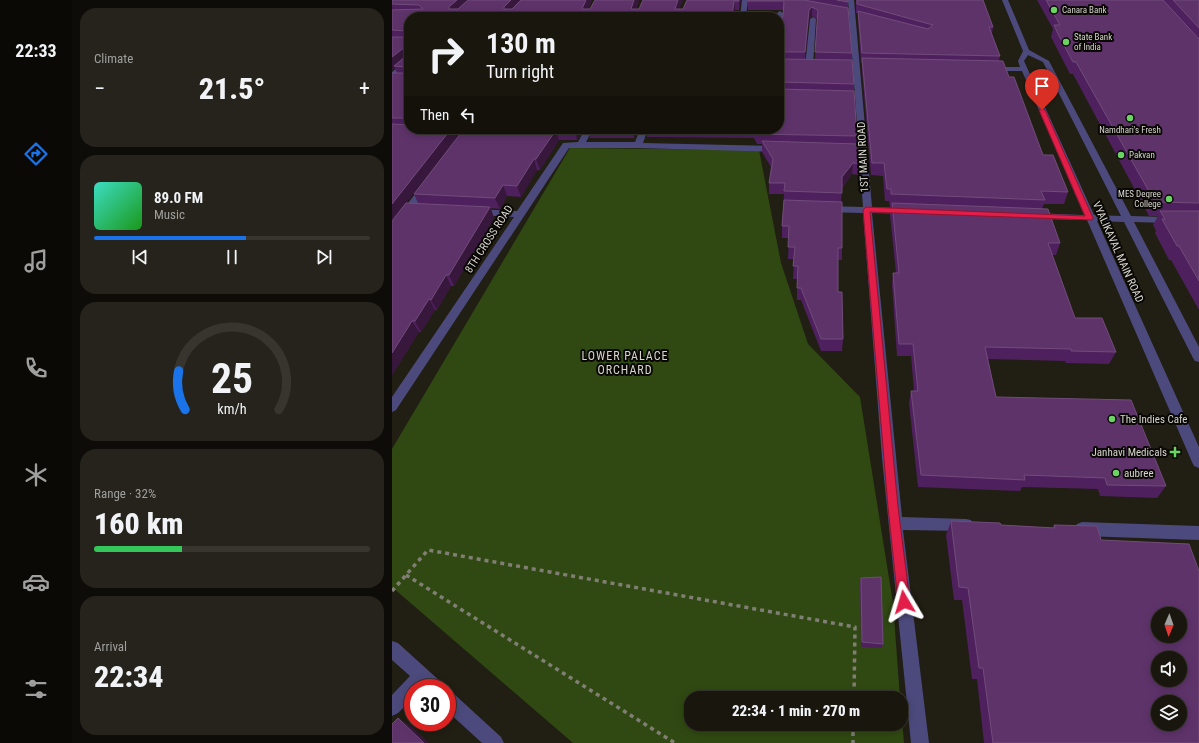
<!DOCTYPE html>
<meta charset="utf-8">
<style>
body{margin:0;font-family:"Roboto Condensed",sans-serif;background:#26231c;color:#f1f3f6;height:100vh;display:flex;flex-direction:column;font-size:15px;white-space:nowrap}
*{box-sizing:border-box;margin:0}
p{font-size:13px;color:#9f9f9e}
.icon{flex:none;width:22px;height:22px;fill:none;stroke:currentColor;stroke-width:2;stroke-linecap:round;stroke-linejoin:round}
.map{position:relative;flex:1;overflow:hidden}
.panel{display:flex;flex-direction:column;gap:8px;padding:8px;background:#0e0c08;width:320px}
.panel>*{flex:none}
.banner{position:absolute;left:12px;top:12px;width:380px;height:122px;border-radius:16px;box-shadow:0 2px 10px #0003,0 0 0 1px #37352e;background:#19160e;color:#f1f3f6;overflow:hidden}
.needle{width:26px;rotate:182deg}
.buttons{position:absolute;left:759px;top:607px;display:grid;gap:8px}
.buttons a{display:grid;place-items:center;width:36px;height:36px;border-radius:50%;background:#19160e;box-shadow:0 2px 10px #0003,0 0 0 1px #37352e;font-size:20px}
.speed{position:absolute;left:12px;top:679px;display:flex;gap:8px;font-size:20px;font-weight:700;text-align:center}
.speed>*{display:grid;place-content:center;width:52px;height:52px;border-radius:50%;background:#19160e;box-shadow:0 2px 10px #0003,0 0 0 1px #37352e;line-height:1}
.speed .limit{border:6px solid #d22;background:#fff;color:#111}
.pin{position:absolute;display:grid;place-items:center;width:34px;height:34px;color:#fff;margin:-41px -17px;border-radius:50% 50% 50% 0;rotate:-45deg;box-shadow:0 0 4px #0007}
.pin .icon{rotate:45deg}
.me{position:absolute;width:44px;margin:-22px;rotate:353deg;stroke-linejoin:round;filter:drop-shadow(0 0 3px #0008)}
.turn{display:flex;align-items:center;gap:14px;height:84px;padding:0 16px;font-size:18px}
.turn .icon{width:52px;height:52px;stroke-width:2.5}
.turn b{display:block;font-size:28px;line-height:34px}
.then{display:flex;align-items:center;height:38px;padding:0 16px;background:#0003;gap:8px;font-size:15px}
.big{font-size:30px;font-weight:800;line-height:1.1}
.panel .tile{flex:1;display:flex;flex-direction:column;justify-content:center;gap:6px;min-width:0;padding:0 14px;border-radius:16px;background:#26231c}
.panel .dial{align-items:center;gap:0}
.dial svg{height:104px;overflow:visible;fill:none;stroke:#37352e;stroke-width:7;stroke-linecap:round;text-anchor:middle}
.dial text{fill:#f1f3f6;stroke:none}
.song{display:flex;align-items:center;gap:12px}
.cover{width:48px;height:48px;border-radius:6px;background:linear-gradient(135deg,hsl(170 70% 55%),hsl(120 70% 35%))}
.played{height:4px;border-radius:2px;background:linear-gradient(90deg,#1a73e8 55%,#37352e 55%)}
.keys{display:flex;justify-content:space-around;direction:ltr}
.heat{display:flex;justify-content:space-between;align-items:center;font-size:22px;direction:ltr}
.charge{height:6px;border-radius:3px;background:linear-gradient(90deg,#34c759 32%,#37352e 0)}
.trip{position:absolute;left:292px;top:691px;width:224px;height:40px;border-radius:16px;background:#19160e;box-shadow:0 2px 10px #0003,0 0 0 1px #37352e;font-weight:800;line-height:40px;text-align:center}
main{display:flex;flex:1;min-height:0}
.dock{display:flex;flex-direction:column;width:72px;justify-content:space-around;align-items:center;background:#0a0906;color:#9f9f9e}
.dock .icon{width:28px;height:28px}
.dock .selected{color:#1a73e8}
.dock b{font-size:18px;color:#f1f3f6}
.map>svg:first-child{display:block}
.green{fill:#304912}
.lines{fill:none;stroke-linecap:round;stroke-linejoin:round}
.path{stroke:#807e75;stroke-width:3.5;stroke-dasharray:4 4;stroke-linecap:butt}
.minor{fill:#4c4a7c;fill-rule:evenodd}
.wall{fill:#4f205e;fill-rule:evenodd}
.shaded-wall{fill:#37173b}
.building{fill:#5e336a;stroke:#714c7a;fill-rule:evenodd}
.route{fill:#e11d48;stroke:#92132f}
.poi-dot{fill:#6ad364;stroke:#090805;stroke-width:1.5}
.labels{text-anchor:middle;dominant-baseline:central;stroke-width:4;stroke-linejoin:round;paint-order:stroke}
.far-poi-label{font-size:9px;fill:#d7d5ce;stroke:#090805;text-anchor:start}
.street-label{font-size:11px;fill:#d7d5ce;stroke:#090805}
.poi-label{font-size:11px;fill:#d7d5ce;stroke:#090805;text-anchor:start}
.neighbourhood-label{font-size:12px;letter-spacing:1px;fill:#d7d5ce;stroke:#090805}
</style>
<main>
<nav class="dock">
<b>22:33</b>
<svg class="icon selected" aria-label="directions" viewBox="0 0 24 24"><path d="M12 3l9 9-9 9-9-9zM9 14v-3h6M13 9l2 2-2 2"/></svg>
<svg class="icon" aria-label="music" viewBox="0 0 24 24"><path d="M9 18V5l10-2v13"/><circle cx="6" cy="18" r="3"/><circle cx="16" cy="16" r="3"/></svg>
<svg class="icon" aria-label="phone" viewBox="0 0 24 24"><path d="M5 4h4l2 5-3 2q2 4 5 5l2-3 5 2v4C11 20 4 13 5 4z"/></svg>
<svg class="icon" aria-label="climate" viewBox="0 0 24 24"><path d="M12 3v18M4 7l16 10M4 17L20 7"/></svg>
<svg class="icon" aria-label="car" viewBox="0 0 24 24"><path d="M5 17H2v-5l4-1 3-4h7l3 4 3 1v5h-3M9 17h6M6 11h13"/><circle cx="7" cy="17" r="2"/><circle cx="17" cy="17" r="2"/></svg>
<svg class="icon" aria-label="filters" viewBox="0 0 24 24"><path d="M4 7h16M4 17h16"/><circle cx="9" cy="7" r="2"/><circle cx="15" cy="17" r="2"/></svg>
</nav>
<section class="panel">
<div class="tile"><p>Climate</p>
<div class="heat"><a>−</a><b class="big">21.5°</b><a>+</a></div>
</div>
<div class="tile">
<div class="song"><i class="cover"></i><div><b>89.0 FM</b><p>Music</p></div></div>
<div class="played"></div>
<div class="keys"><svg class="icon" aria-label="previous" viewBox="0 0 24 24"><path d="M18 5L8 12l10 7zM5 5v14"/></svg><svg class="icon" aria-label="pause" viewBox="0 0 24 24"><path d="M8 5v14M16 5v14"/></svg><svg class="icon" aria-label="next" viewBox="0 0 24 24"><path d="M6 5l10 7-10 7zM19 5v14"/></svg></div>
</div>
<div class="tile dial"><svg viewBox="0 0 100 80">
<path d="M14 69A42 42 0 1 1 86 69"/>
<path d="M14 69A42 42 0 0 1 9 39" stroke="#1a73e8"/>
<text x="50" y="56" font-size="32" font-weight="700">25</text>
<text x="50" y="72" font-size="11">km/h</text>
</svg></div>
<div class="tile"><p>Range · 32%</p><b class="big">160 km</b><div class="charge"></div></div>
<div class="tile"><p>Arrival</p><b class="big">22:34</b></div>
</section>
<div class="map">
<svg width="807" height="743" viewBox="0 0 807 743">
<rect width="100%" height="100%" fill="#211e13"/>
<!-- green -->
<path class="green" d="M178 148 367 150 389 263 416 344 468 397 501 603 508 698H299V724H509V708L512 743H181L0 587V449Z"/>
<g class="lines">
<!-- path -->
<path class="path" d="M14 575 283 743
M0 591 36 550 463 627 462 698
M461 724V743"/>
<!-- minor -->
<path class="minor" d="M350 0H356L354 17H348Z
M456 0H462L480 207 514 208 519 211 514 214 480 213 510 517 574 519 579 520 581 525 579 530 574 531 511 530 537 743H519L490 458 471 213 434 212 429 209 434 206 471 207Z
M610 0H616L637 50 657 61 739 216 807 218V224L742 222 807 347V362L803 361 801 358 732 222 705 221 807 447V468L802 466 800 462 695 220 642 219 637 216 642 213 692 215 630 71H598L594 69 598 67H628L626 61 631 51ZM636 55 651 62 729 216 702 215 632 61Z
M388 11 391 13 390 25 387 27V17H385V13Z
M421 17 424 19 421 66 417 68 413 66 418 19Z
M17 58V64L0 78V72Z
M193 129H201L194 142H243L248 129H256L251 143 387 146 391 149 387 152 246 148H177L4 410 0 412V397L122 217 85 215 80 212 85 209 125 211 171 143 186 142Z
M33 184 38 187 3 233 0 234V224L30 185Z
M690 522 807 526V540L690 536 685 534 683 529 685 524Z
M0 641 6 643 49 682 52 688H21V698L6 713 0 716V695L18 676 0 660Z
M55 690 61 693 109 737 112 743H90L55 711Z"/>
</g>
<!-- wall -->
<path class="wall" d="M0 0H200L196 9 247 0 244 9H291L295 0H349L347 10H343L342 17H17V129H72H62L65 137 14 203H26L22 194 72 129H141V130L143 129H192L185 140H167L148 170H145L129 197 115 196 108 209 99 208 102 218 62 286H59L45 310H43L29 332H27L0 375V73H5L3 68 0 70Z
M356 0H456V8L460 53V60L462 84V91L465 136V143L468 163 467 175 460 174 450 188 449 202 450 248V260H446V292L451 339 450 351H429L409 300H405V279H401L402 259H396L397 238H390V226L392 194H377V183L379 167 370 152V144H365L362 138 255 137 253 129H387V33L391 16 392 10H356ZM420 16 425 19 423 59H413L417 19Z
M464 0H591L601 27 600 34 608 56 607 61 617 77 651 155 676 192 672 204H652L650 209 668 243 664 255H660L683 318 724 352 717 364 674 363 673 361 596 359 604 397 774 486 765 498 708 496 706 489 630 487 628 491 526 487 517 403 519 391H522L519 356H505L500 285 501 273H504L498 215 499 207H498L497 201H493L491 176 479 175 470 70V63H469L466 20V13H464Z
M645 0H807V310L779 260H777L763 233 764 231 761 225 766 216H757L681 74H678L659 37 661 29Z
M196 129H247L242 138H198Z
M559 521 609 525 660 528 662 525 709 540 807 743H592L585 679H580L570 600H562L554 535Z
M469 578 491 644 490 648 469 647 468 583Z"/>
<!-- shaded-wall -->
<path class="shaded-wall" d="M65 0H78L60 16 57 9V7Z
M119 0H130L115 16 112 9V7Z
M194 0H200L193 17 190 9Z
M242 0H247L241 17 239 9Z
M286 0H291L284 17 283 9Z
M347 0H349L347 10Z
M342 1 343 10 342 17H340Z
M420 7V16L417 19 413 62V52L417 10Z
M13 47 17 57 2 66 3 68 0 70V57Z
M59 129H62L65 137 0 222V204Z
M183 129H192L185 140 183 130Z
M241 129H247L242 138Z
M164 130 167 140 148 170 144 159Z
M142 159 145 170 129 197 125 186Z
M461 163 460 174 449 188 450 177Z
M111 185 115 196 108 209 103 198Z
M98 207 102 218 62 286 57 275Z
M54 275 59 286 45 310 39 300Z
M37 299 43 310 29 332 23 321Z
M20 321 27 332 0 375V353Z
M6 718 20 727 37 743H32Z"/>
<!-- building -->
<path class="building" d="M0 0H65L57 7V9H66L76 0H119L112 7V9H120L129 0H194L190 9H198L203 0H242L239 9H247L251 0H286L283 9H291L295 0H347V1H342L340 17H17V118H0V73H14V67L2 66 14 56 15 49 13 47 0 57V37H13L15 36 14 31 0 30V10L31 9 27 5 0 4Z
M356 0H412L456 8 460 53 423 52 426 10 420 7 417 10 413 52H387V33L390 18 391 16 392 1H356Z
M445 0H456V2Z
M465 0H591L601 27H597L608 56 470 53 466 11 536 29 541 25 465 4Z
M654 0H771L807 39V203L763 202 684 62H681L667 36 662 25H668Z
M781 0H807V28Z
M470 58 611 61 617 77H622L651 155H661L676 192 649 191 653 200 499 194V189H495L492 163H480Z
M387 59 460 60 462 84 387 82Z
M387 89 462 91 465 136 365 134 362 129H387Z
M0 124 17 125V129H59L0 204Z
M72 129H136L138 130 143 129H183V130H164L144 159H142L125 186 111 185 103 198 22 194Z
M370 141 466 144 468 163H461L450 177V193L392 191 393 183H377L381 159Z
M392 200 450 202V248H446V292H450L451 339H429L409 288H405L406 266H401L403 247H396L397 226H390Z
M14 203 98 207 57 275H54L39 300 37 299 23 321H20L0 353V221Z
M500 203 656 209 668 243H656L683 318H710L724 352 679 351V349L593 347 604 397 739 400 774 486 715 485 713 478 632 475 633 480 529 475 519 391H526L521 344H507L501 273H507Z
M768 211H807V281L787 246H785L770 219H773Z
M559 521 608 523 609 525 663 528 662 525 705 526 709 540 797 544 807 571V743H601L591 668H587L576 588 567 587ZM766 614H788V636H766ZM766 658H788V680H766ZM766 702H788V724H766Z
M489 577 491 644 470 642 469 578Z
M6 718 32 743H0V724Z"/>
<!-- route -->
<path class="route" d="M650 108 653 110 701 218 700 220 478 212 506 507 518 602 516 606 512 607 507 606 506 602 496 507 471 210 474 207 693 216 647 110Z"/>
<!-- markers -->
<g class="poi-dot">
<circle cx="662" cy="10" r="4"/>
<circle cx="674" cy="42" r="4"/>
<circle cx="738" cy="118" r="4"/>
<circle cx="729" cy="155" r="4"/>
<circle cx="777" cy="199" r="4"/>
<circle cx="720" cy="419" r="4"/>
<path d="M781 446h4v4h4v4h-4v4h-4v-4h-4v-4h4z"/>
<circle cx="724" cy="473" r="4"/>
</g>
<g class="labels">
<!-- far-poi labels -->
<g class="far-poi-label">
<text x="670" y="10">Canara Bank</text>
<text x="682" y="37">State Bank<tspan x="682" dy="10">of India</tspan></text>
<text x="738" y="130" text-anchor="middle">Namdhari's Fresh</text>
<text x="737" y="155">Pakvan</text>
<text x="769" y="194" text-anchor="end">MES Degree<tspan x="769" dy="10">College</tspan></text>
</g>
<!-- street labels -->
<g class="street-label">
<text transform="translate(471 157) rotate(-93)">1ST MAIN ROAD</text>
<text transform="translate(97 239) rotate(-57)">8TH CROSS ROAD</text>
<text transform="translate(726 252) rotate(66)">VYALIKAVAL MAIN ROAD</text>
</g>
<!-- poi labels -->
<g class="poi-label">
<text x="728" y="419">The Indies Cafe</text>
<text x="775" y="452" text-anchor="end">Janhavi Medicals</text>
<text x="732" y="473">aubree</text>
</g>
<!-- neighbourhood labels -->
<g class="neighbourhood-label">
<text x="233" y="356">LOWER PALACE<tspan x="233" dy="14">ORCHARD</tspan></text>
</g>
</g>
</svg>
<div class="buttons">
<a><svg class="needle" viewBox="-14 -14 28 28"><path d="M0-13l5 13h-10z" fill="#e53935"/><path d="M0 13l5-13h-10z" fill="#9f9f9e"/></svg></a>
<a><svg class="icon" aria-label="sound" viewBox="0 0 24 24"><path d="M4 9h4l5-4v14l-5-4H4zM17 9q2 3 0 6"/></svg></a>
<a><svg class="icon" aria-label="layers" viewBox="0 0 24 24"><path d="M12 4l9 5-9 5-9-5zM3 14l9 5 9-5"/></svg></a>
</div>
<div class="speed"><div class="limit">30</div></div>
<div class="pin" style="left:650px;top:110px;background:#d93025"><svg class="icon" aria-label="arrive" viewBox="0 0 24 24"><path d="M6 21V4h12l-3 4 3 4H6"/></svg></div>
<svg class="me" style="left:512px;top:602px" viewBox="-20 -20 40 40"><path d="M0-17L14 15 0 8-14 15z" fill="#e11d48" stroke="#fff" stroke-width="4"/></svg>
<div class="trip">22:34 · 1 min · 270 m</div>
<div class="banner">
<div class="turn"><svg class="icon" aria-label="right" viewBox="0 0 24 24"><path d="M7 20v-9h11M14 6l5 5-5 5"/></svg><div><b>130 m</b>Turn right</div></div>
<div class="then">Then<svg class="icon" aria-label="left" viewBox="0 0 24 24"><path d="M17 20v-9H6M10 6l-5 5 5 5"/></svg></div>
</div>
</div>
</main>
